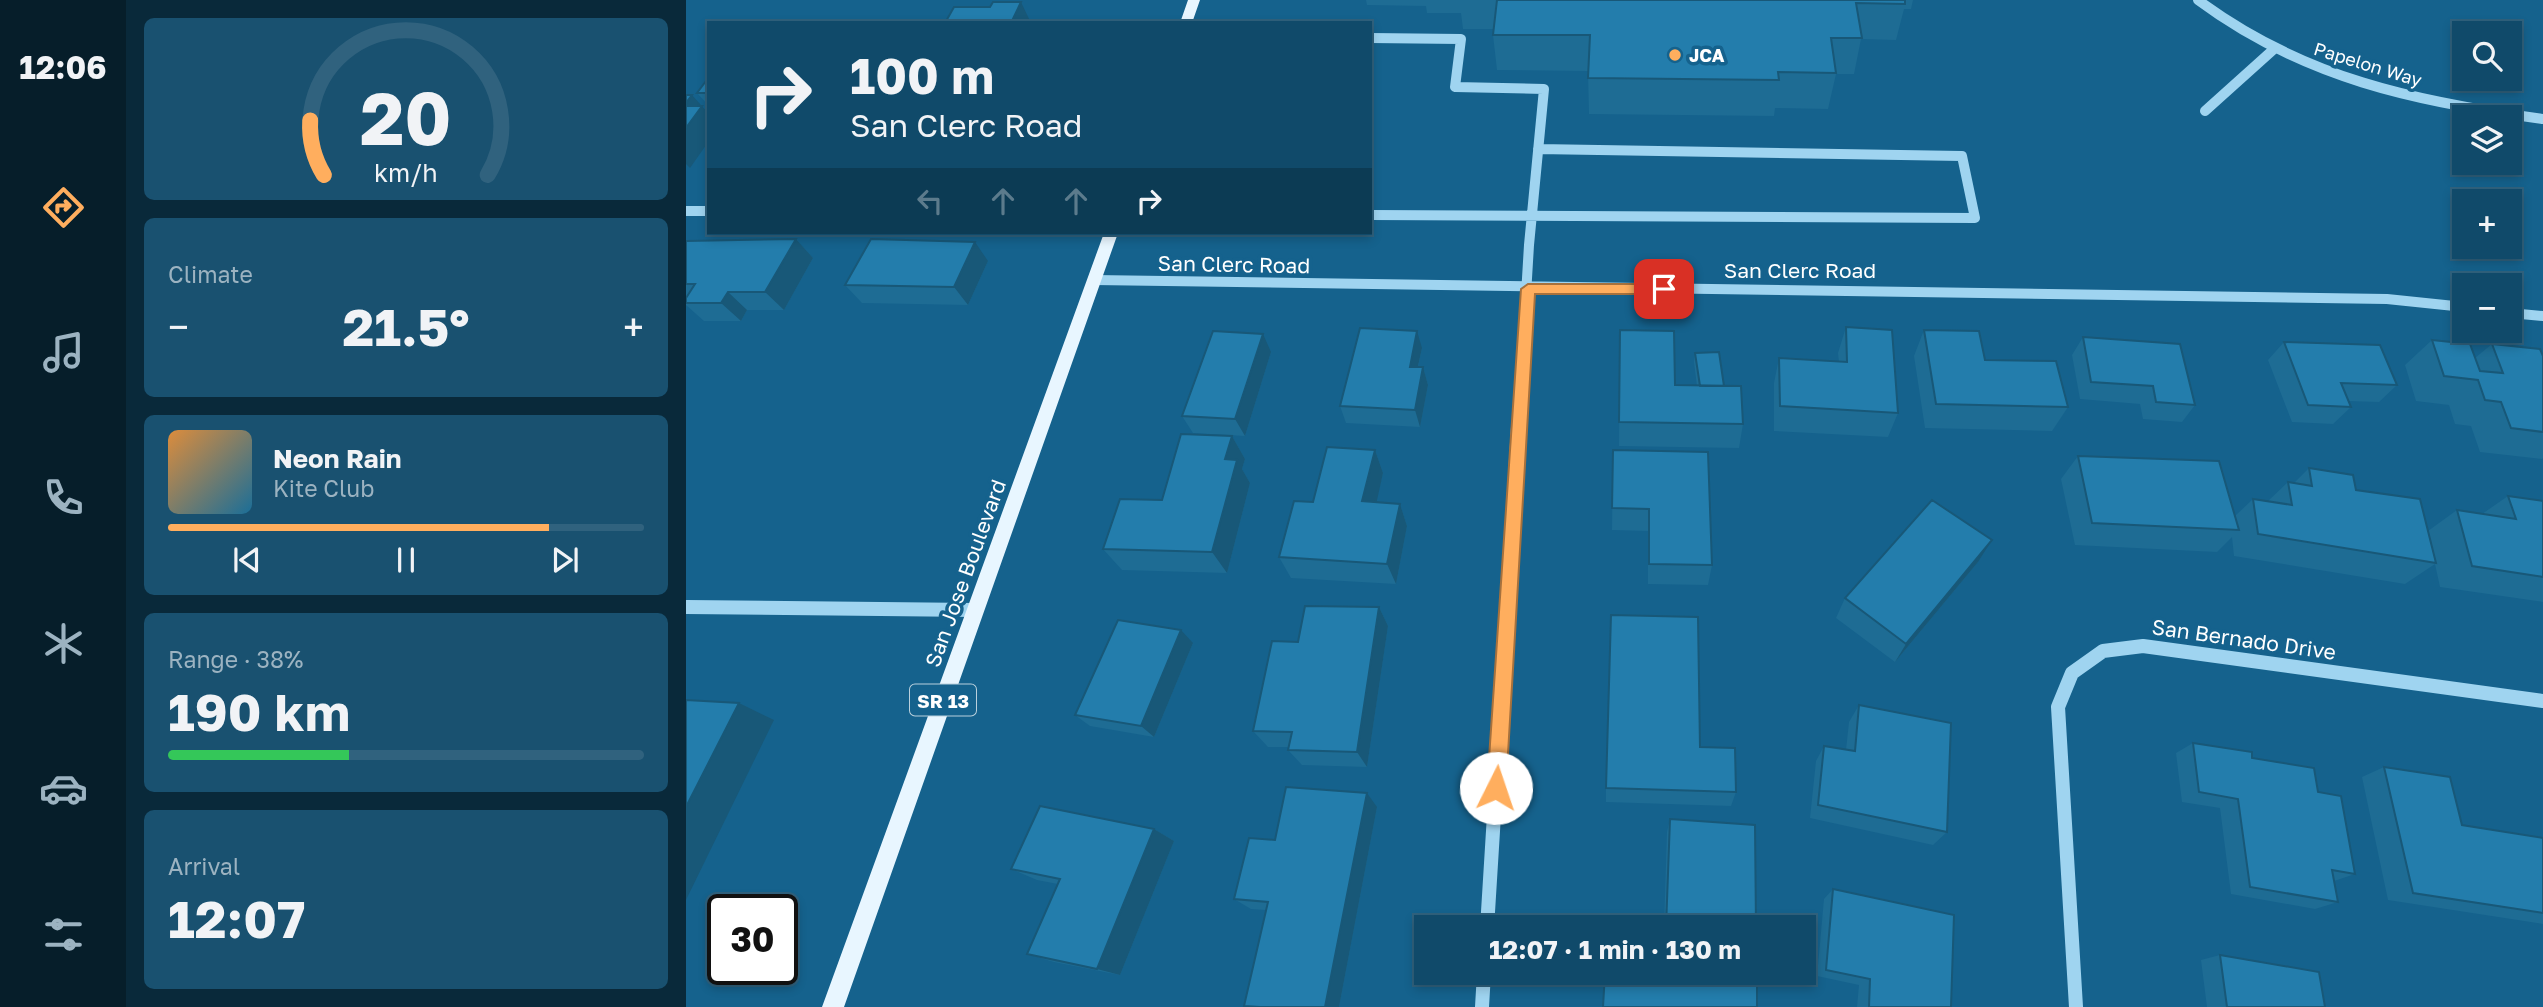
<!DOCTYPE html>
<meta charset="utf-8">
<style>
body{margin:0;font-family:"Golos Text",sans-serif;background:#195170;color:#f1f3f6;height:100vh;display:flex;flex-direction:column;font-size:26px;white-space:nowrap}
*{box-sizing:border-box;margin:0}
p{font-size:23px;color:#9cb3c1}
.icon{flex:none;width:38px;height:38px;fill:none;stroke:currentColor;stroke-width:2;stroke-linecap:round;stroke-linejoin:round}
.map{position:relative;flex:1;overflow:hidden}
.panel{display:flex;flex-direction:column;gap:18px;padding:18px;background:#09293a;width:560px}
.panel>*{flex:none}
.banner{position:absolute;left:21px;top:21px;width:665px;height:214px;border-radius:0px;box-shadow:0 4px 10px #0003,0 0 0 2px #30627e;background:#104a6a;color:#f1f3f6;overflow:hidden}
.controls{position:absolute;left:1766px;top:21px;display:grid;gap:14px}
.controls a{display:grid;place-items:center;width:70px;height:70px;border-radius:0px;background:#104a6a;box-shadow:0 4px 10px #0003,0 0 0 2px #30627e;font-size:35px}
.speed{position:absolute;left:21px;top:894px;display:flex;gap:14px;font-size:35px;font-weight:700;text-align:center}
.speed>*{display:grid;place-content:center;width:91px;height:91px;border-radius:50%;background:#104a6a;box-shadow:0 4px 10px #0003,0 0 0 2px #30627e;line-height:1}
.speed .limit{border:4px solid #111;border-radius:10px;background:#fff;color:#111}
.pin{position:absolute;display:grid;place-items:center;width:60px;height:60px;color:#fff;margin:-30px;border-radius:14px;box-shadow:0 4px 10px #0006}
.me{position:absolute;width:77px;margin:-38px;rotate:4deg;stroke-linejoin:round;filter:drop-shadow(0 0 5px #0008)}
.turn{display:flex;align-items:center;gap:24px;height:147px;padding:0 28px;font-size:32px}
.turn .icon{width:91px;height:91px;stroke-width:2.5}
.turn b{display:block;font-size:49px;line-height:60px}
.lanes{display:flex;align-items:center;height:66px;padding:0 28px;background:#0003;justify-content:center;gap:35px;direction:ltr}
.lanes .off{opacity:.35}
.big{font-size:52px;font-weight:700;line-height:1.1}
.panel .tile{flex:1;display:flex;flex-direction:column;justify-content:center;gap:10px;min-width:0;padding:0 24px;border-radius:10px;background:#195170}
.panel .dial{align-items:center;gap:0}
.dial svg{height:182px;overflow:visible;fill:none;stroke:#30627e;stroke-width:7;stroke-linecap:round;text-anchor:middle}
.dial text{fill:#f1f3f6;stroke:none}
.song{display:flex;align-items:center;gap:21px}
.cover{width:84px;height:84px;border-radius:10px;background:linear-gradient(135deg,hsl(30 70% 55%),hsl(200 70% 35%))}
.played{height:7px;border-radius:4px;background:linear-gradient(90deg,#ffae5e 80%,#30627e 80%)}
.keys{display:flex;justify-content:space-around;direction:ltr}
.heat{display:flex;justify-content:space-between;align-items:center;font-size:38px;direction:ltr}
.charge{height:10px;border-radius:5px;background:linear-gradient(90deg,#34c759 38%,#30627e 0)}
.trip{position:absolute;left:728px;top:915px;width:402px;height:70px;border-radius:0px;background:#104a6a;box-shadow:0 4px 10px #0003,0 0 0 2px #30627e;font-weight:700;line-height:70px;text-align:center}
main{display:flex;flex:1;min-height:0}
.dock{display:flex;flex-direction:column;width:126px;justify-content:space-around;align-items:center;background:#061e2a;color:#9cb3c1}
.dock .icon{width:49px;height:49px}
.dock .on{color:#ffae5e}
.dock b{font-size:32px;color:#f1f3f6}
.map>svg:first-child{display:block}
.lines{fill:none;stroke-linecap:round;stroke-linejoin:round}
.minor-far1{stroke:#9fd4f0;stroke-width:10}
.minor{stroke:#9fd4f0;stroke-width:14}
.major{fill:#e8f6ff;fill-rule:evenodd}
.wall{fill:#1e6c94}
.shaded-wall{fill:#185878}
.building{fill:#237dac;stroke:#185878;stroke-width:2}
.route{fill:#ffae5e;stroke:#a6713d;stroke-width:2}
.poi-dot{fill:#ffae5e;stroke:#15628d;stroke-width:2.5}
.labels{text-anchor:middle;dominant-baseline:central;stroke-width:7;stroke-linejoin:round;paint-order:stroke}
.far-poi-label{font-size:18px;font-weight:bold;fill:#fff;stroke:#15628d;text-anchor:start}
.far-street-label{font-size:18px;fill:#fff;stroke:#15628d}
.shield{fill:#15628d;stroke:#b9d0dd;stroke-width:2}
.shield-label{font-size:19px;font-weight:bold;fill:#fff}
.street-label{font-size:21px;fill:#fff;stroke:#15628d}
</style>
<main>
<nav class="dock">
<b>12:06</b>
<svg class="icon on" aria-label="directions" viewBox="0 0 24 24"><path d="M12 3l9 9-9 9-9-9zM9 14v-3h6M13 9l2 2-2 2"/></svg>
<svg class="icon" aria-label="music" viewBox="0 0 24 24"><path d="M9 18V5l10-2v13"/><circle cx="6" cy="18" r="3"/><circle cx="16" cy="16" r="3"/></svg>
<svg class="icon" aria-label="phone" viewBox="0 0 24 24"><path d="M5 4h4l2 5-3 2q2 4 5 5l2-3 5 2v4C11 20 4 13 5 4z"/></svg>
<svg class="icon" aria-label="climate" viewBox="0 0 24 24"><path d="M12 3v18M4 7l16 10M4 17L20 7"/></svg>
<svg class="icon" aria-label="car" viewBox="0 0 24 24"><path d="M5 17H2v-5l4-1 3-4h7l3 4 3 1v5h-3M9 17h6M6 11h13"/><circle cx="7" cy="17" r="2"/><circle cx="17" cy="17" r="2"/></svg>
<svg class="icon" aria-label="filters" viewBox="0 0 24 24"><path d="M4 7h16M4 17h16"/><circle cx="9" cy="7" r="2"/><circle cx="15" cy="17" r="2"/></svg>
</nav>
<section class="panel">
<div class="tile dial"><svg viewBox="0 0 100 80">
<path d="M14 69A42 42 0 1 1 86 69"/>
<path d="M14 69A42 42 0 0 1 8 45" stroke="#ffae5e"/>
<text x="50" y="56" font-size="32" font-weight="700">20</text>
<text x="50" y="72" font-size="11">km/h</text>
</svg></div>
<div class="tile"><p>Climate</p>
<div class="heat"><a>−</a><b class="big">21.5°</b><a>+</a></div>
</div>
<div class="tile">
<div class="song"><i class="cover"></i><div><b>Neon Rain</b><p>Kite Club</p></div></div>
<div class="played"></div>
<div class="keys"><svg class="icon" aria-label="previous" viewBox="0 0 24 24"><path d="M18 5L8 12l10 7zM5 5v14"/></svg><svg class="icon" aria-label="pause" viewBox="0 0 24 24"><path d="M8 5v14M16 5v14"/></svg><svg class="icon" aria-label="next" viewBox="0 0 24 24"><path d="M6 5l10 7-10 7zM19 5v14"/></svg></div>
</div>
<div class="tile"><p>Range · 38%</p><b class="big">190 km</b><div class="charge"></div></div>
<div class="tile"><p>Arrival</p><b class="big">12:07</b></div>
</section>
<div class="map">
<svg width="1857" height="1007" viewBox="0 0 1857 1007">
<rect width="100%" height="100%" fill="#15628d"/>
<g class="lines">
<!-- minor-far1 -->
<path class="minor-far1" d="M1512 0C1617 78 1730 102 1857 119
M684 38 775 39 769 87 858 89 843 245 832 428
M1519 111 1588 49
M0 211H23
M684 215 1289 218 1276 156 852 149
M408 280 1701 299 1778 307
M1824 313 1857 316"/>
<!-- minor -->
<path class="minor" d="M0 607 289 610
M801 928 832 427
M796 1007 798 973
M1390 1007 1372 707 1386 673 1417 651 1457 646 1857 701"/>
<!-- major -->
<path class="major" d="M502 0H514L506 23H494Z
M418 233H432L158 1007H136Z"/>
</g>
<!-- wall -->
<path class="wall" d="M680 0H1227L1225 9H1218L1210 40 1175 39 1168 74H1150L1142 109 1089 108 1088 116 903 114 902 71 811 70 807 35 808 29H777L775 13H741L740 6 681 5Z
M23 77V106L11 93Z
M110 239 127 258 98 310H61L55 321H18L0 305V241Z
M302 261 282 305 176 303 159 285Z
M1160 327 1212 413 1202 437 1088 431V383L1093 358 1153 362 1152 353Z
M934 330 989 385 1011 386 1008 362 1009 353 1038 386 1057 424 1053 448 933 446Z
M1238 330 1299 360 1382 407 1366 431 1239 428 1228 356Z
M1397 337 1509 405 1496 422 1457 419 1454 404 1394 399 1386 355Z
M1746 340 1789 358 1806 344 1857 356V458L1856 459 1794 452 1785 426 1769 424 1763 405 1730 401 1719 365Z
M1598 342 1711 385 1693 402 1662 401 1665 407 1647 424 1606 422 1582 360Z
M736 348 732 367H737L742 385 734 427 660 423 654 406Z
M585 352 559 436 507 433 496 416Z
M546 436 559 459 556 469 564 483 541 573 436 570 417 549 476 500Z
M689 450 697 473 690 502 714 504 721 526 710 584 605 578 593 557 627 502Z
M927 450 1026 565 1022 585 962 584V531L926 530Z
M1392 456 1549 516 1567 499 1581 502 1602 482 1608 483 1623 468 1670 490 1742 531 1771 510 1796 514 1822 496 1857 501V602L1754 587 1749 564 1719 584 1548 556 1546 537 1531 552 1389 545 1375 479Z
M1292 562 1209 662 1150 618 1159 598Z
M693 607 702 626 681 767 616 765 602 750 603 747H582L567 731 612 642Z
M507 643 468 737 404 726 389 715Z
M1173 705 1261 832 1247 845 1124 818 1130 761 1138 746 1160 750 1163 722Z
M1507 743 1566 758 1632 792 1669 874 1648 881 1652 902 1629 909 1545 894 1534 808 1496 802 1490 753Z
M1014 747 1050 792 1045 806 920 802V788Z
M1698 767 1776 825 1857 838V924L1702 900 1676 777Z
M691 807 653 1007H563L558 1006 580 910 565 909 548 899 589 840Z
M984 819 1070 928H978L981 832Z
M468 829 488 841 434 975 368 962 341 954 372 884 351 880 325 869Z
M1147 889 1265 1007H1171L1173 985 1131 976 1138 899Z
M1534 955 1639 1007H1521L1515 960Z"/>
<!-- shaded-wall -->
<path class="shaded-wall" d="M335 2 345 23H325Z
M6 95 23 114V141L4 168 0 164V103Z
M110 239 127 258 98 310 79 292Z
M289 242 302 261 282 305 268 287Z
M42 292 61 310 55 321 35 303Z
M731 331 736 348 728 384 724 367Z
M577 334 585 352 559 436 549 419Z
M737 367 742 385 734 427 729 410Z
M546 436 559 459 556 469 564 483 541 573 526 552 539 459Z
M689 450 697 473 686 523 676 501Z
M714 504 721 526 710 584 701 564Z
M1306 540 1292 562 1209 662 1220 644Z
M693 607 702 626 681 767 671 752Z
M495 630 507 643 468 737 455 726Z
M53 703 88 720 0 900V807Z
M681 793 691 807 653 1007H639Z
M468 829 488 841 434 975 411 969Z"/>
<!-- building -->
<path class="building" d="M811 0H1219V4L1170 3 1176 38H1145L1150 73 1092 72 1093 80 902 78 904 35H807Z
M307 2H335L325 23H259L268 7H304Z
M23 77V93H11Z
M0 95H6L0 103Z
M0 106H16L0 128Z
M110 239 79 292H42L35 303H0V298L9 284H0V241Z
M185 239 289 242 268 287 159 285Z
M1160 327 1206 330 1212 413 1094 406 1093 358 1161 362Z
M674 328 731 331 724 367H737L729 410 654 406Z
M934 330 988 331 989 385 1055 386 1057 424 933 422Z
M1238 330 1293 331 1299 360 1370 361 1382 407 1250 404Z
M527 331 577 334 549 419 496 416Z
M1397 337 1494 344 1509 405 1470 402 1467 386 1405 382Z
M1746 340 1784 344 1794 371 1817 373 1806 344 1854 349 1857 356V432L1825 428 1815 402 1799 400 1792 380 1758 376Z
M1598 342 1694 345 1711 385 1655 383 1665 407 1622 405Z
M1033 352 1038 386H1014L1009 353Z
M495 434 546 436 539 459 551 460 526 552 417 549 434 499 476 500Z
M641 447 689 450 676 501 714 504 701 564 593 557 608 501 627 502Z
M927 450 1022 452 1026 565 963 564V509L926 508Z
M1392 456 1533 461 1553 530 1406 523Z
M1623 468 1667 475 1670 490 1734 499 1750 563 1572 534 1567 499 1606 505 1602 482 1626 486Z
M1822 496 1857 501V577L1786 566 1771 510 1830 519Z
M1246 500 1306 540 1220 644 1159 598Z
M619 606 693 607 671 752 602 750 606 732 567 731 586 641 612 642Z
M925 615 1012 617 1014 747 1049 748 1050 792 920 788Z
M432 620 495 630 455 726 389 715Z
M0 700 53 703 0 807Z
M1173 705 1265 723 1261 832 1132 805 1138 746 1169 751Z
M1507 743 1566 752V758L1628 768 1632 792 1655 796 1669 874 1646 870 1652 902 1564 887 1552 799 1513 792Z
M1698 767 1764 777 1776 825 1857 838V913L1727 893Z
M600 787 681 793 639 1007H574L558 1006 582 902 548 899 563 838 589 840Z
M354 806 468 829 411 969 341 954 374 879 325 869Z
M984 819 1069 825 1070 928H980Z
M1147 889 1268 915 1265 1007H1183L1184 979 1140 970Z
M1534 955 1633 972 1639 1007H1541Z
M919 973H1071V1007H917Z"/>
<!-- route -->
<path class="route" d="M842 284H978L985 289 978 294H849L820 788 817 794 810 797 804 794 801 788 835 289Z"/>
<!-- markers -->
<circle class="poi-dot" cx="989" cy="55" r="7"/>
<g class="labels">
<!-- far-poi labels -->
<g class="far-poi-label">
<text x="1003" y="55">JCA</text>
</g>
<!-- far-street labels -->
<g class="far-street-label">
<text transform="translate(1682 64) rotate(17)">Papelon Way</text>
</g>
<!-- shield labels -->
<rect class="shield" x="224" y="684.5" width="66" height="31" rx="5"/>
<g class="shield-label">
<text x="257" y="700">SR 13</text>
</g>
<!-- street labels -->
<g class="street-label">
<text transform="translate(548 264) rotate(1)">San Clerc Road</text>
<text x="1114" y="270">San Clerc Road</text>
<text transform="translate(279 573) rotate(-70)">San Jose Boulevard</text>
<text transform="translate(1558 639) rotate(8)">San Bernado Drive</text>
</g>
</g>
</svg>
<div class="controls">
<a><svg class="icon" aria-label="search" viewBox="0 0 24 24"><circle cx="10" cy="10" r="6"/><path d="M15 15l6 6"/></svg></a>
<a><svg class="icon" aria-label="layers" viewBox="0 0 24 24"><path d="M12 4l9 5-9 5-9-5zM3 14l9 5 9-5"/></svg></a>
<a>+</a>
<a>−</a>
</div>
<div class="speed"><div class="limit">30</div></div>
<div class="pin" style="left:978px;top:289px;background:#d93025"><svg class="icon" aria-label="arrive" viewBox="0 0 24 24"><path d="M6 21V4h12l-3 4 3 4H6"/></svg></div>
<svg class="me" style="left:810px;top:788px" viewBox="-20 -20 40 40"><circle r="19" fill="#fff"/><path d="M0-13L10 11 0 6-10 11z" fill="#ffae5e"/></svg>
<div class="trip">12:07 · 1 min · 130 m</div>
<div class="banner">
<div class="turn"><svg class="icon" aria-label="right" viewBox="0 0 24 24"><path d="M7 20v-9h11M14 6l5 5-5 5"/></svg><div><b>100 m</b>San Clerc Road</div></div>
<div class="lanes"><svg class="icon off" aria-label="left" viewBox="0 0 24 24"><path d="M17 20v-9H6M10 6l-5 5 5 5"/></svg><svg class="icon off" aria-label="ahead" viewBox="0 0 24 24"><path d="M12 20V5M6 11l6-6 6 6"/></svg><svg class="icon off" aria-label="ahead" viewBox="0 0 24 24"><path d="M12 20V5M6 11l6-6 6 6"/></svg><svg class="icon" aria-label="right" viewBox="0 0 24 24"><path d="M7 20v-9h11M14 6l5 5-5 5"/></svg></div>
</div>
</div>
</main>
